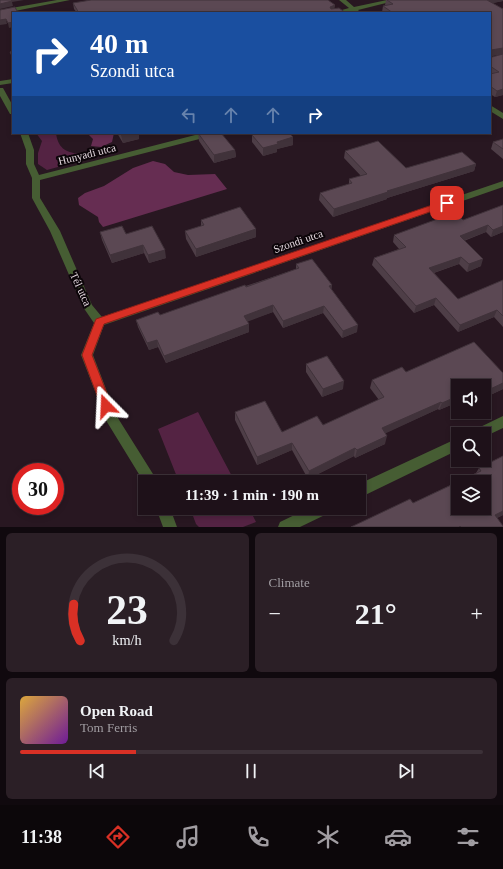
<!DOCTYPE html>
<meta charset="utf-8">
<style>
body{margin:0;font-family:"Times New Roman",serif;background:#2b1f26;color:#f1f3f6;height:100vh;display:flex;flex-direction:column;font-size:15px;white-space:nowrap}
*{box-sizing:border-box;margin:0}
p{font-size:13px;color:#a19da2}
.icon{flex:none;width:22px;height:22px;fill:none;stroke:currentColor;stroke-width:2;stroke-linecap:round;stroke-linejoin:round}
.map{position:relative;height:527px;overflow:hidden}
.details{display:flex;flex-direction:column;gap:6px;padding:6px;background:#10090e;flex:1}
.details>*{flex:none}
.top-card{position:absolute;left:12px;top:12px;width:479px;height:122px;border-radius:0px;box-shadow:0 2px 6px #0003,0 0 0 1px #3c3138;background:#1a4fa0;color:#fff;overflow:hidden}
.controls{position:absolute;left:451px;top:379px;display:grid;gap:8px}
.controls a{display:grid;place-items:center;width:40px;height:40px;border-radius:0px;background:#1e1119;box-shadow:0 2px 6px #0003,0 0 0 1px #3c3138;font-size:20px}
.speed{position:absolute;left:12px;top:463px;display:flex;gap:8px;font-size:20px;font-weight:700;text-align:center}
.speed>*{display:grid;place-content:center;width:52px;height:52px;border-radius:50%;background:#1e1119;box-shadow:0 2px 6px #0003,0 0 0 1px #3c3138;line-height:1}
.speed .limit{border:6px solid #d22;background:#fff;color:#111}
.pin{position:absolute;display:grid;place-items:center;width:34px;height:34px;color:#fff;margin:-17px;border-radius:8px;box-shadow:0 2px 6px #0006}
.me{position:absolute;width:44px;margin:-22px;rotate:339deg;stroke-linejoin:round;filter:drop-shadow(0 0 3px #0008)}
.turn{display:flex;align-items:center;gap:14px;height:84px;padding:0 12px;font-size:18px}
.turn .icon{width:52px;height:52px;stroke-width:2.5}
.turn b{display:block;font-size:28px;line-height:34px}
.lanes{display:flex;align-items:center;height:38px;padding:0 12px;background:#0003;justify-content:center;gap:20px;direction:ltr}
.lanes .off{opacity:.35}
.big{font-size:30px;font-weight:700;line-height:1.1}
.details .widget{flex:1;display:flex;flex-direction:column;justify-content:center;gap:6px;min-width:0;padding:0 14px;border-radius:6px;background:#2b1f26}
.details .dial{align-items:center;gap:0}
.dial svg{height:104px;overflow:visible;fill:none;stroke:#3c3138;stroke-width:7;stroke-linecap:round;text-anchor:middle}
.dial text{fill:#f1f3f6;stroke:none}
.song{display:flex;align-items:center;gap:12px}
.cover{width:48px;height:48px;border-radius:6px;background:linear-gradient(135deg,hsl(40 70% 55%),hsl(280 70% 35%))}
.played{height:4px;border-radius:2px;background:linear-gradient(90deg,#d93025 25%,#3c3138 25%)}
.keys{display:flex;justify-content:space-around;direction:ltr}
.heat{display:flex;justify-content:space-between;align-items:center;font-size:22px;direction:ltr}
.details .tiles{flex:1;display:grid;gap:6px;grid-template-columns:1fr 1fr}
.widget:last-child{grid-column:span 2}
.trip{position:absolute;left:138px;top:475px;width:228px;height:40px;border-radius:0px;background:#1e1119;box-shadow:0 2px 6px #0003,0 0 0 1px #3c3138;font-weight:700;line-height:40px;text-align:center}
.dock{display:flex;height:64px;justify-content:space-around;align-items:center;background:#0c070a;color:#a19da2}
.dock .icon{width:28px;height:28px}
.dock .on{color:#d93025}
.dock b{font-size:18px;color:#f1f3f6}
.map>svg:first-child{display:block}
.green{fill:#542343}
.forest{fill:#662d52}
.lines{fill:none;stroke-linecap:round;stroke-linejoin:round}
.street{fill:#465d33;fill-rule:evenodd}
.wall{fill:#4e3e47}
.shaded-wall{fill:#40323a}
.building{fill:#5b4853;stroke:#40323a;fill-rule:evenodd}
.route{fill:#d93025;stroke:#8d1f18}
.labels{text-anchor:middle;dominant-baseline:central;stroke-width:4;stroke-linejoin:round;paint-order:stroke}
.street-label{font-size:11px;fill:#e3d7de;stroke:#0c0509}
</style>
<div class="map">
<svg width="503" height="527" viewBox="0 0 503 527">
<rect width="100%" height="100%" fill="#281721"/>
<!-- green -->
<path class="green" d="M36 133H56C58 148 65 152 79 154L76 162 47 170 38 164V153L42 141Z
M198 412 235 482H179L158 429Z
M190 508H249L256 522 243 527H199L196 524Z"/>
<!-- forest -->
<path class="forest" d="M87 133H114L112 142 101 147 91 146 93 139Z
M153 161 165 164 174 172 188 175 215 174 227 189 103 227 99 222 98 217 79 205 78 198 85 193 104 186 133 168Z"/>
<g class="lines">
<!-- street -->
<path class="street" d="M57 0H70L0 14V10Z
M339 0H346L354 7 387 0H398L358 10 359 11 356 13 352 11 331 13 349 8Z
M13 79V83L0 85V81Z
M0 88H3L13 106V114H10L0 96Z
M490 105 503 113V119L490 111Z
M20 133H28L34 150V164L39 175 203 133H216L215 135 40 180V198L60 231 92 305 102 317 503 181V187L104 325 93 355 116 415 158 482H145V484L107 422 81 355 94 323 83 307 50 231 32 198V178L26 164V150Z
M503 416V428L484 437V434H472L474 430Z
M458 438V450L359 498V484Z
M156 508H170L177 527H163Z
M309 508H331L329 513 300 527H278L280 522Z"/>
</g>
<!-- wall -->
<path class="wall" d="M386 0H503V1L492 3 503 9V54L491 56 492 57 503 54V95L495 97 490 94V74H491L490 73V13H384L382 12 383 6H386L385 5Z
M73 3 335 5 334 8 346 13H77L74 9Z
M117 133H139V139L123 143Z
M198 133 235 150 236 157 214 163 199 141Z
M252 135 293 137V145L277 149V152L263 156 252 142Z
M503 139V159L491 149 493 142Z
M345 151 406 168 476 164 474 171 387 198V199L333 217 319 200 320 193 349 184V179L361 176 344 158Z
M503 205V232L491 237 486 232 464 241 481 266 467 272 459 264 434 273 458 299 503 280V327L494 317 458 332 434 305 414 313 372 265 374 258 399 249 393 242 394 235 454 217 463 220Z
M201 220 256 229V237L196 257 186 239 185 231 201 226Z
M100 232 126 234 166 258 149 263 144 253 112 263 102 240Z
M296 264 332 285 331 290 357 332 342 338 323 313 283 328 273 312 247 321 249 332 166 363 158 347 149 350 138 327 136 320 160 315 296 269Z
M474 342 503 389 484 398V386H458V402L439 410 438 409 385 433V444L355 458 354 456 308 479 292 450 257 465 235 420V412L282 432 323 425 379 400 370 388 372 380 406 372Z
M306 364 343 389 322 397 306 372Z
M503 456V515L497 518 503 527H351L413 503 476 473 479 468Z"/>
<!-- shaded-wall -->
<path class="shaded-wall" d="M10 0H24L12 2 13 6 0 9V4Z
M485 0H503V1L484 5Z
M335 5 334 11 330 12V7Z
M6 19 7 24 0 25V20Z
M13 22V27L9 28 8 23Z
M503 48V54L490 56 491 50Z
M503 89V95L495 97 497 91Z
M130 133H139V139L123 143 121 135Z
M293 137V145L277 149V152L263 156V148L277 142Z
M235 150 236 157 214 163V155Z
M476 164 474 171 387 198V199L333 217 334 209 387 191Z
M488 225 486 232 457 243 460 236Z
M503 226V232L491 237 493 230Z
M256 229V237L196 257V249Z
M143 245 144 253 112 263 110 255Z
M165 250 166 258 149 263 148 255Z
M461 257 459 264 427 275 429 268Z
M483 259 481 266 467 272 469 264Z
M332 285 331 292 329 286Z
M436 298 434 305 414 313 416 306Z
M273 305V312L244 323V316Z
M324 306 323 313 283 328V321Z
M497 310 494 317 458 332 460 325Z
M249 324V332L166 363 164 356Z
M358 325 357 332 342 338 343 331Z
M157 340 158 347 149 350 147 343Z
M344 381 343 389 322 397 323 389Z
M503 383V389L484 398V396L486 391Z
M458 396V402L439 410 442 403Z
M441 402 438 409 380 436 382 428Z
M387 436 385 444 355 458 357 450Z
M292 443V450L257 465V457Z
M355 448 354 456 308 479 309 471Z
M503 511V515L490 521 495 515Z"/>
<!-- building -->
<path class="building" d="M0 0H11L12 1 0 4Z
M91 0H328L335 5 330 7 331 9 339 8 346 13H79L73 3Z
M387 0H487L503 9V48L491 50 490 56 492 57 503 54V89L497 91 490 86V74L499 72 490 66V13H393L383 6 393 4Z
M15 7 18 13H13V22L8 23 6 19 0 20V10Z
M13 51V58L10 52Z
M120 133H130L121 135Z
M198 133H221L235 150 214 155Z
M258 133H289L293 137 277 142 278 144 263 148 252 135Z
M503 139V149L493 142Z
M378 141 406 168 462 152 476 164 387 191 388 192 334 209 320 193 352 183 349 179 367 174 345 151Z
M503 205V226L493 230 488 225 460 236 483 259 469 264 461 257 429 268 458 299 503 280V316L497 310 460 325 436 298 416 306 374 258 406 247 394 235 451 214 454 217 459 216 463 220Z
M240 207 256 229 196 249 185 231 204 225 201 220Z
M122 226 126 234 152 226 165 250 148 255 143 245 110 255 100 232Z
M312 259 332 285 329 286 358 325 343 331 324 306 283 321 273 305 244 316 249 324 164 356 157 340 147 343 136 320 158 312 160 315 245 285 246 287 299 268 296 264Z
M474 342 503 373V383L486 391 484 388V386H483L482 385 479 386H458V396L442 403 441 402 382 428 387 436 357 450 355 448 309 471 292 443 257 457 235 412 265 401 282 432 317 416 323 425 384 397 372 380 402 367 406 372Z
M327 356 344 381 323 389 306 364Z
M503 456V511L495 515 503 526V527H461L460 526 459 527H351L410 499 413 503 481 471 479 468ZM458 482H484V508H458Z"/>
<!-- route -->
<path class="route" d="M447 200 450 201 451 203 450 205 104 324 92 355 112 406 110 409 106 411 102 409 82 355 96 319Z"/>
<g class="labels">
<!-- street labels -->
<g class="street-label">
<text transform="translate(87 154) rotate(-14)">Hunyadi utca</text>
<text transform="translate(298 241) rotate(-19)">Szondi utca</text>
<text transform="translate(81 289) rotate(65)">Tél utca</text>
</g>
</g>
</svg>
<div class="controls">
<a><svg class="icon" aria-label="sound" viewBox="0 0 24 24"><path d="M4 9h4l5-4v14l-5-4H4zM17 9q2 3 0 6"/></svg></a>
<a><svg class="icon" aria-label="search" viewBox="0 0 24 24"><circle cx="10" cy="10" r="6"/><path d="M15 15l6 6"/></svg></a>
<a><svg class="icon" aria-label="layers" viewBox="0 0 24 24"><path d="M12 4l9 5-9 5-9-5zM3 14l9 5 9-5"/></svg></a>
</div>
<div class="speed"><div class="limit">30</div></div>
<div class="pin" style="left:447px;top:203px;background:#d93025"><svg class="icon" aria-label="arrive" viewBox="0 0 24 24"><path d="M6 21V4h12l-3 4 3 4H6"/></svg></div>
<svg class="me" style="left:106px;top:406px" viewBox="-20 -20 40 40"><path d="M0-17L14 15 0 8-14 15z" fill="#d93025" stroke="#fff" stroke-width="4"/></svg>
<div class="trip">11:39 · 1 min · 190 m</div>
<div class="top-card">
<div class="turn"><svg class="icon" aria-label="right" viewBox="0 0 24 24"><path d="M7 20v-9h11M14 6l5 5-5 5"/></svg><div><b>40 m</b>Szondi utca</div></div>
<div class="lanes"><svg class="icon off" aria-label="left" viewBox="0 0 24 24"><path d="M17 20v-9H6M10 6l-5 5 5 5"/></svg><svg class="icon off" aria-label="ahead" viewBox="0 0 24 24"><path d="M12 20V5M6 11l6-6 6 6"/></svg><svg class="icon off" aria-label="ahead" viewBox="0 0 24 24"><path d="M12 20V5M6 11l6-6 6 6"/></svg><svg class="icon" aria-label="right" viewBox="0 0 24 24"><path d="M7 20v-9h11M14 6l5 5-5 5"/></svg></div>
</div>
</div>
<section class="details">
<div class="tiles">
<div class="widget dial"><svg viewBox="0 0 100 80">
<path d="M14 69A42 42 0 1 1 86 69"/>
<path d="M14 69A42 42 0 0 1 9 41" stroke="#d93025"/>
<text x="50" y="56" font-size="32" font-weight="700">23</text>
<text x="50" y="72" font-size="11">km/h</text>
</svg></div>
<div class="widget"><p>Climate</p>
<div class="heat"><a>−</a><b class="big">21°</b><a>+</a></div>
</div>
<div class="widget">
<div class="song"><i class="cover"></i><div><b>Open Road</b><p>Tom Ferris</p></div></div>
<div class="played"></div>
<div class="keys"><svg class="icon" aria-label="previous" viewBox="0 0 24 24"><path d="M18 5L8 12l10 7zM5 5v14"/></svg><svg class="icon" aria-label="pause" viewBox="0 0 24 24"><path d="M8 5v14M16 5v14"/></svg><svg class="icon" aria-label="next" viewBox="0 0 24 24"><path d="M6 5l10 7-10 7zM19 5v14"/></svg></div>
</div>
</div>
</section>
<nav class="dock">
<b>11:38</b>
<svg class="icon on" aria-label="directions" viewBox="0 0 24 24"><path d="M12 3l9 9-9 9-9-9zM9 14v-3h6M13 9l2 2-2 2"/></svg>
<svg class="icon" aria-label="music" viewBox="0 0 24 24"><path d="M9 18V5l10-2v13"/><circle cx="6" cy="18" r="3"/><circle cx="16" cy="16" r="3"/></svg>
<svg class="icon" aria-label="phone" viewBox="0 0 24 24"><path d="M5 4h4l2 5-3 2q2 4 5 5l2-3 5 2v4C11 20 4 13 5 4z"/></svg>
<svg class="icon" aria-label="climate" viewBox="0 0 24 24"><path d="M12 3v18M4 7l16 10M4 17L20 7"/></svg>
<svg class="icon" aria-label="car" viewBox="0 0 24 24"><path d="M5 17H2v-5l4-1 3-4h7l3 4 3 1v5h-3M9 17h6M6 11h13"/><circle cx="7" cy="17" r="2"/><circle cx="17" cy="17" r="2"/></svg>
<svg class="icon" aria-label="filters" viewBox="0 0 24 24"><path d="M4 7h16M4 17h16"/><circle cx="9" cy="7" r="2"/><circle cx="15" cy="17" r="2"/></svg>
</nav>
